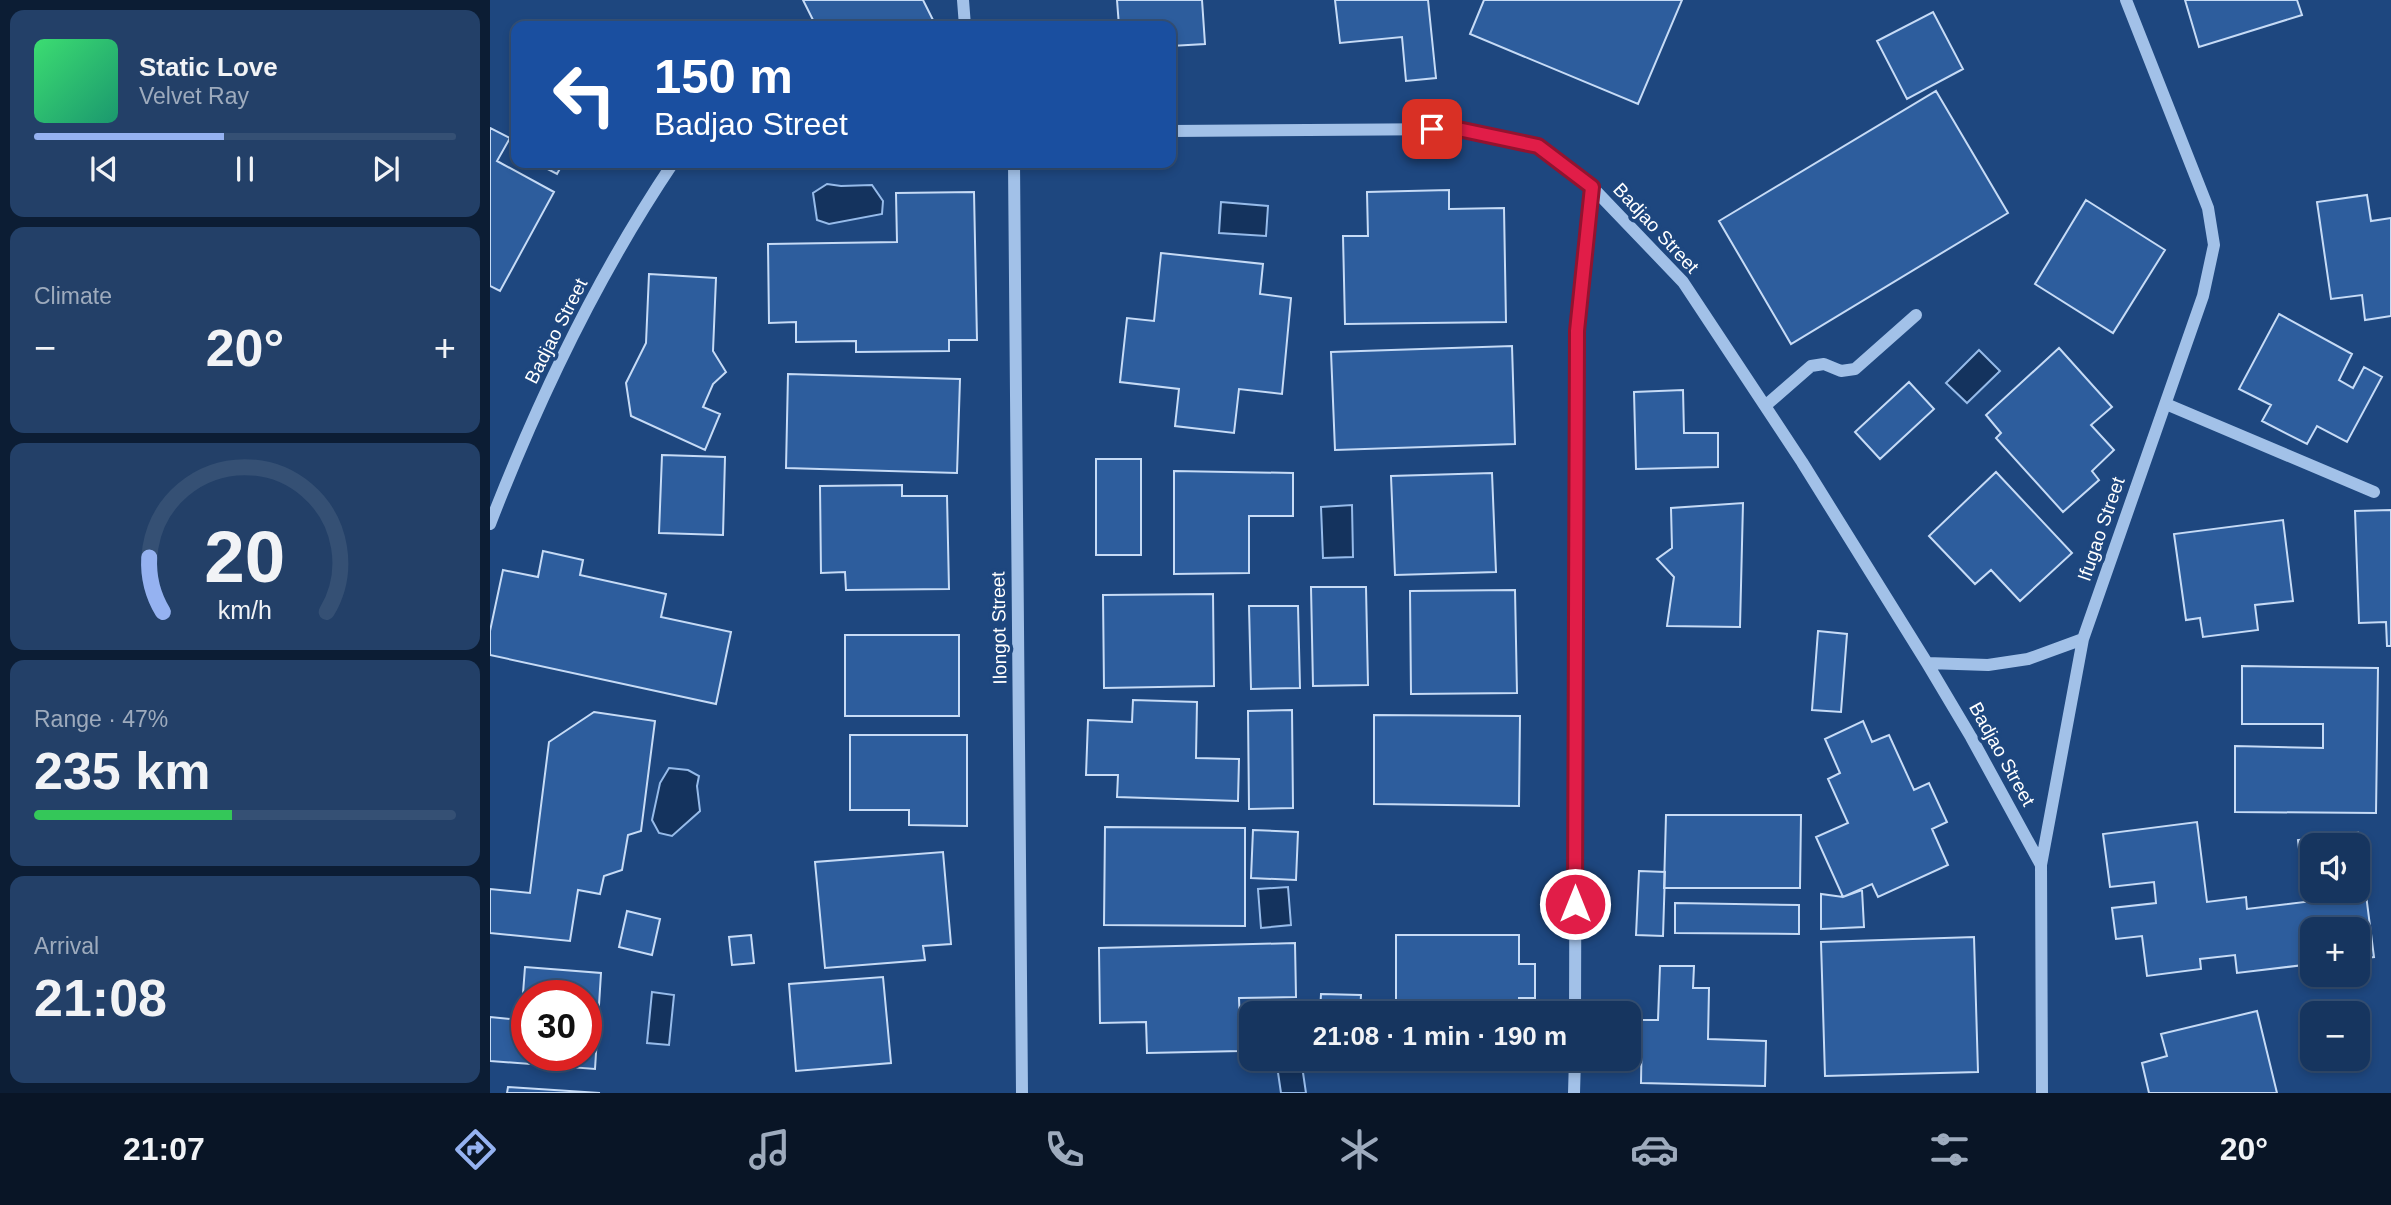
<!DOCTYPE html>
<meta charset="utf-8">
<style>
body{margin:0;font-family:Helvetica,sans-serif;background:#234068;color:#f1f3f6;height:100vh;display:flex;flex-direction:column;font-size:26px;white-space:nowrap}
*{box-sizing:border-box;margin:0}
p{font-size:23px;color:#9eabbd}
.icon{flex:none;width:38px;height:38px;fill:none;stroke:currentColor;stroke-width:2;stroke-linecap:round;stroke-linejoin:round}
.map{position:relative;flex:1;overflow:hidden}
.side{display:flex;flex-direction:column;gap:10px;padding:10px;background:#0c1d34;width:490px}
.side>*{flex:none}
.guide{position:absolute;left:21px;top:21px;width:665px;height:147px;border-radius:14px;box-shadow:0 4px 10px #0003,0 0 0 2px #355074;background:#1a4fa0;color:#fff;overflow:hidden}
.tools{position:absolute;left:1810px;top:833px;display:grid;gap:14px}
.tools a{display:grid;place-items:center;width:70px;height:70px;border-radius:14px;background:#16355f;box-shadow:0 4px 10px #0003,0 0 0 2px #355074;font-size:35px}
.speed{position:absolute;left:21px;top:980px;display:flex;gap:14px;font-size:35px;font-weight:700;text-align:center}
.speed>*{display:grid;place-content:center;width:91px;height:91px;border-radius:50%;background:#16355f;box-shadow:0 4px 10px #0003,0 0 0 2px #355074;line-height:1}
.speed .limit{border:10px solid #d22;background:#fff;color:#111}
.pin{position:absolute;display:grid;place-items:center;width:60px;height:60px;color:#fff;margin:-30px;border-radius:14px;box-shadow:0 4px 10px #0006}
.me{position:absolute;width:77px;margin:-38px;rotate:0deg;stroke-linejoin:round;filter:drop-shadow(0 0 5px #0008)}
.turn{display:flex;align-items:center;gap:24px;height:147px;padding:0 28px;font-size:32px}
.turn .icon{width:91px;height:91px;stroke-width:2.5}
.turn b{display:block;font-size:49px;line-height:60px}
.big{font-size:52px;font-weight:600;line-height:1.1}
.side .tile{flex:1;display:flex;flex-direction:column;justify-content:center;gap:10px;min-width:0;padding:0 24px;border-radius:14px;background:#234068}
.side .dial{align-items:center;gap:0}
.dial svg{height:182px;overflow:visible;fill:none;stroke:#355074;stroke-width:7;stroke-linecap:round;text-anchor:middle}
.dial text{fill:#f1f3f6;stroke:none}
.song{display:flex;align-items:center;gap:21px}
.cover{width:84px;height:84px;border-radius:10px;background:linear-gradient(135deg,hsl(140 70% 55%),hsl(160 70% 35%))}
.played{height:7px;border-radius:4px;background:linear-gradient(90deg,#95b2f1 45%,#355074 45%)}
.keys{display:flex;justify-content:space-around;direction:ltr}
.heat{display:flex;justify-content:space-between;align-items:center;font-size:38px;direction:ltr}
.charge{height:10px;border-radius:5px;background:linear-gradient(90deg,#34c759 47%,#355074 0)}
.trip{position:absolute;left:749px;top:1001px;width:402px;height:70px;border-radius:14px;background:#16355f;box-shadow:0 4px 10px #0003,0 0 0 2px #355074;font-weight:600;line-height:70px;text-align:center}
.menu{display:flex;height:112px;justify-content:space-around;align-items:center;background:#091526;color:#9eabbd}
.menu .icon{width:49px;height:49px}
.menu .selected{color:#95b2f1}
.menu b{font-size:32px;color:#f1f3f6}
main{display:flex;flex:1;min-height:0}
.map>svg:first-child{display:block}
.water{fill:#14335e;stroke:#96bbea;stroke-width:2}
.building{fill:#2d5d9d;stroke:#c6dbf6;stroke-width:2;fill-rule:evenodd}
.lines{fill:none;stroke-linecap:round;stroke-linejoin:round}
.minor{stroke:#a2c1e8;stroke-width:12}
.route-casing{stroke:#92132f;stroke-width:18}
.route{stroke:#e11d48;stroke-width:12}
.labels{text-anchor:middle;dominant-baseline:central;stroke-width:7;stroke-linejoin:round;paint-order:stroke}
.street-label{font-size:19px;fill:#fff;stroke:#1e477f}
</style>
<main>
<section class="side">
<div class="tile">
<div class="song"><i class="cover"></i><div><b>Static Love</b><p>Velvet Ray</p></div></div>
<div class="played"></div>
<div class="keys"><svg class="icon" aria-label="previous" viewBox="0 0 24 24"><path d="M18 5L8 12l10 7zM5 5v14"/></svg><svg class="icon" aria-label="pause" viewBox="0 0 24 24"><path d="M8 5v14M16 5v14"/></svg><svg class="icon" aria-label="next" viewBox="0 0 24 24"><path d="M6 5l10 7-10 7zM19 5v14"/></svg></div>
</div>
<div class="tile"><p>Climate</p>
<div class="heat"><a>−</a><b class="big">20°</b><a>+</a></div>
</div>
<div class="tile dial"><svg viewBox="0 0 100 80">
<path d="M14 69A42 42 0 1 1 86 69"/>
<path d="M14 69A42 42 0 0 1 8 45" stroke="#95b2f1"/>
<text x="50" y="56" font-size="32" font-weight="700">20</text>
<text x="50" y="72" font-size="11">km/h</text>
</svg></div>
<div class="tile"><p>Range · 47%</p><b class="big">235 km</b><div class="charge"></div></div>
<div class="tile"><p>Arrival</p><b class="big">21:08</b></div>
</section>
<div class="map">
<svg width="1901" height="1093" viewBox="0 0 1901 1093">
<rect width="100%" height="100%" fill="#1e477f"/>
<!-- water -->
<path class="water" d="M337 184 351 186 382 185 393 201 392 214 339 224 327 220 323 193Z
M731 202 778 206 776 236 729 233Z
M1489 350 1510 371 1477 403 1456 383Z
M862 505 863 557 833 558 831 507Z
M179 768 198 770 209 776 207 786 210 811 182 836 169 833 162 820 170 783Z
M798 887 801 925 771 928 768 889Z
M162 992 184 995 179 1045 157 1043Z
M786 1059H811L816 1093H791Z"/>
<!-- building -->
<path class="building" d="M313 0H433L444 22 434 26H326Z
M627 0H712L715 44 681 46V26H629Z
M845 0H938L946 78 916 81 912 37 850 43Z
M994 0H1192L1148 104 980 34Z
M1695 0H1807L1812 15 1709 47Z
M1443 12 1473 69 1417 99 1387 41Z
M1446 91 1518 213 1301 344 1229 221Z
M0 128 20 138 7 161 64 192 10 291 0 286Z
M46 163H73L67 174Z
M959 190V209L1014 208 1016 322 855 324 853 236H878L877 192Z
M484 192 487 340H459V351L366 352V341L306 342V322L279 323 278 244 407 242 406 193Z
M1877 195 1881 221 1901 218V316L1875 320 1872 295 1841 299 1827 202Z
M1596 200 1675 250 1623 333 1545 284Z
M671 253 773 264 770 294 801 298 792 394 749 389 744 433 685 426 689 389 630 382 637 318 664 321Z
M159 274 226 278 223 351 236 372 223 384 213 407 230 414 215 450 141 416 136 383 156 343Z
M1789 314 1862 354 1849 380 1863 388 1874 367 1892 377 1857 442 1827 426 1817 444 1772 421 1781 405 1749 389Z
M1022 346 1025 444 845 450 841 352Z
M1569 348 1622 407 1601 425 1624 450 1602 471 1609 480 1573 512 1506 438 1511 433 1496 415Z
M298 374 470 379 467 473 296 468Z
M1419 382 1444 409 1390 459 1365 432Z
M1193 390 1194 433H1228V467L1146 469 1144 392Z
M172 455 235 457 233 535 169 533Z
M606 459H651V555H606Z
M684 471 803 473V516H759V573L684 574Z
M1506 472 1582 553 1530 601 1501 570 1485 584 1439 536Z
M1002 473 1006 572 905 575 901 476Z
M412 485V496H457L459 589 356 590 355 572 331 573 330 486Z
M1253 503 1250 627 1177 626 1184 577 1167 559 1182 548 1181 508Z
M1901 510V646H1897L1896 622 1869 623 1865 511Z
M1793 520 1803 601 1765 605 1768 630 1713 637 1710 618 1696 620 1684 534Z
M53 551 93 560 90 575 176 594 171 617 241 632 226 704 0 655V631L13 570 48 577Z
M821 587H876L878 685 823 686Z
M1025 590 1027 693 921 694 920 591Z
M723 594 724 686 614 688 613 595Z
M759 606H808L810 688 761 689Z
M1328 631 1357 634 1351 712 1322 710Z
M355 635H469V716H355Z
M1752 666 1888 668 1886 813 1745 812V746L1833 748V724H1752Z
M643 700 707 702 706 758 749 759 748 801 627 797 628 775H596L598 720 642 722Z
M802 710 803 808 759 809 758 711Z
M104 712 165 721 151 831 138 835 132 870 114 876 110 894 88 890 80 941 0 933V889L40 893 59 742Z
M884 715 1030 716 1029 806 884 804Z
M1373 721 1382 742 1399 735 1424 790 1439 783 1457 822 1442 829 1458 865 1388 897 1382 884 1353 897 1326 837 1358 823 1338 779 1350 773 1335 739Z
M360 735H477V826L419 825V810H360Z
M1176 815H1311L1310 888H1174Z
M1707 822 1717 902 1756 897 1757 909 1815 902 1808 840 1868 832 1884 957 1867 959V929H1822V964L1747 973 1745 955 1710 959 1711 969 1657 976 1652 936 1626 939 1622 908 1666 903 1664 882 1620 887 1613 834ZM1822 845H1867V891H1822Z
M615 827 755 828V926L614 925Z
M763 830 808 832 806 880 761 878Z
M453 852 461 944 433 946 435 960 335 968 325 862Z
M1149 871 1175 872 1173 936 1146 935Z
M1372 890 1374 927 1331 929V894L1353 897Z
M1185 903 1309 905V934L1185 933Z
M137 911 170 919 162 955 129 947Z
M261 935 264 963 242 965 239 937Z
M906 935H1029V964H1045V998H1029V1013H906Z
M1484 937 1488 1072 1335 1076 1331 942Z
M805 943 806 997 749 998 751 1051 657 1053 656 1022 610 1023 609 948Z
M1170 966H1204L1203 988H1219L1218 1039 1276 1041 1275 1086 1151 1083 1152 1020H1168Z
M35 967 111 973 105 1069 0 1061V1017L31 1020ZM37 996H96V1055H37Z
M393 977 401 1063 306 1071 299 984Z
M831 994 871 995 870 1013H830Z
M1767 1011 1787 1093H1659L1652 1063 1677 1056 1671 1034Z
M18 1087 110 1093H17Z"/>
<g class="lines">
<!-- minor -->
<path class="minor" d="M473 0 475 26
M681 131 968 129 1048 146 1102 187 1193 282 1312 462 1437 663 1481 737 1551 865
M524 163 532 1093
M1676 404 1884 492
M1275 406 1321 366 1334 364 1351 371 1365 369 1426 315
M0 524C48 400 109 273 183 163
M1437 663 1498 665 1538 659 1593 639
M1085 1013 1087 331 1102 187
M1084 1093 1085 1059
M1552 1093 1551 865 1593 639 1713 296 1724 245 1718 208 1636 0"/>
</g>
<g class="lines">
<defs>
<path id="route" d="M942 129H968L1048 146 1102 187 1087 331 1085 904"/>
</defs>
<!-- route casing -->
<use href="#route" class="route-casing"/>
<!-- route -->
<use href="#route" class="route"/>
</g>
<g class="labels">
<!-- street labels -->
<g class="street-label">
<text transform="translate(1166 228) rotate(47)">Badjao Street</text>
<text transform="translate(66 331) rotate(-63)">Badjao Street</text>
<text transform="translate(1611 529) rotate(-71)">Ifugao Street</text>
<text transform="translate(509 628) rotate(-91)">Ilongot Street</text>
<text transform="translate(1512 754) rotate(61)">Badjao Street</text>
</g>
</g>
</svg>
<div class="tools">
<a><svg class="icon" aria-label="sound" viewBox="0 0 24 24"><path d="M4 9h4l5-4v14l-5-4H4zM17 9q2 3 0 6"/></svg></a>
<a>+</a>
<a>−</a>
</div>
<div class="speed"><div class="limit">30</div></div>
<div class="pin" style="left:942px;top:129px;background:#d93025"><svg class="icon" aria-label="arrive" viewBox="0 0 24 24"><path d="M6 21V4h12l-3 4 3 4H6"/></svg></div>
<svg class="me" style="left:1085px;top:904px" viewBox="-20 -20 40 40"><circle r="17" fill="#e11d48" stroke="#fff" stroke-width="3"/><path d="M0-11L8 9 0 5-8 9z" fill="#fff"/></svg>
<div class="trip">21:08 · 1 min · 190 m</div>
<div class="guide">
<div class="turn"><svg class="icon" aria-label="left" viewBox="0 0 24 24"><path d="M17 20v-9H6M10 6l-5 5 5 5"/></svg><div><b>150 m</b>Badjao Street</div></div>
</div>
</div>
</main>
<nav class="menu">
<b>21:07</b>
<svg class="icon selected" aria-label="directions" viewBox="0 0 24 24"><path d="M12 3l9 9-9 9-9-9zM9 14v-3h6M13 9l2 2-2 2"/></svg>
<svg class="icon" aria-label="music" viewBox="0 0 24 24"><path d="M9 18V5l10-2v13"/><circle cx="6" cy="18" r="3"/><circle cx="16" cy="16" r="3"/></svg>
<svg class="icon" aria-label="phone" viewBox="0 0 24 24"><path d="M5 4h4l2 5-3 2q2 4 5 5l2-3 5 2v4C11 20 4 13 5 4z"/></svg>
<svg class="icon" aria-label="climate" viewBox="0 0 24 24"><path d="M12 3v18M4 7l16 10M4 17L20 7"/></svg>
<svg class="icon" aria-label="car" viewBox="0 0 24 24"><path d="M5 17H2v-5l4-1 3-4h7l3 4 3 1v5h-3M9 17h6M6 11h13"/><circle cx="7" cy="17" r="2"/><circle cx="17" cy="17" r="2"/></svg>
<svg class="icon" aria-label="filters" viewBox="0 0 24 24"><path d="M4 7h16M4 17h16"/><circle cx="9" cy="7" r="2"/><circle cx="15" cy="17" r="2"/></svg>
<b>20°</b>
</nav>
